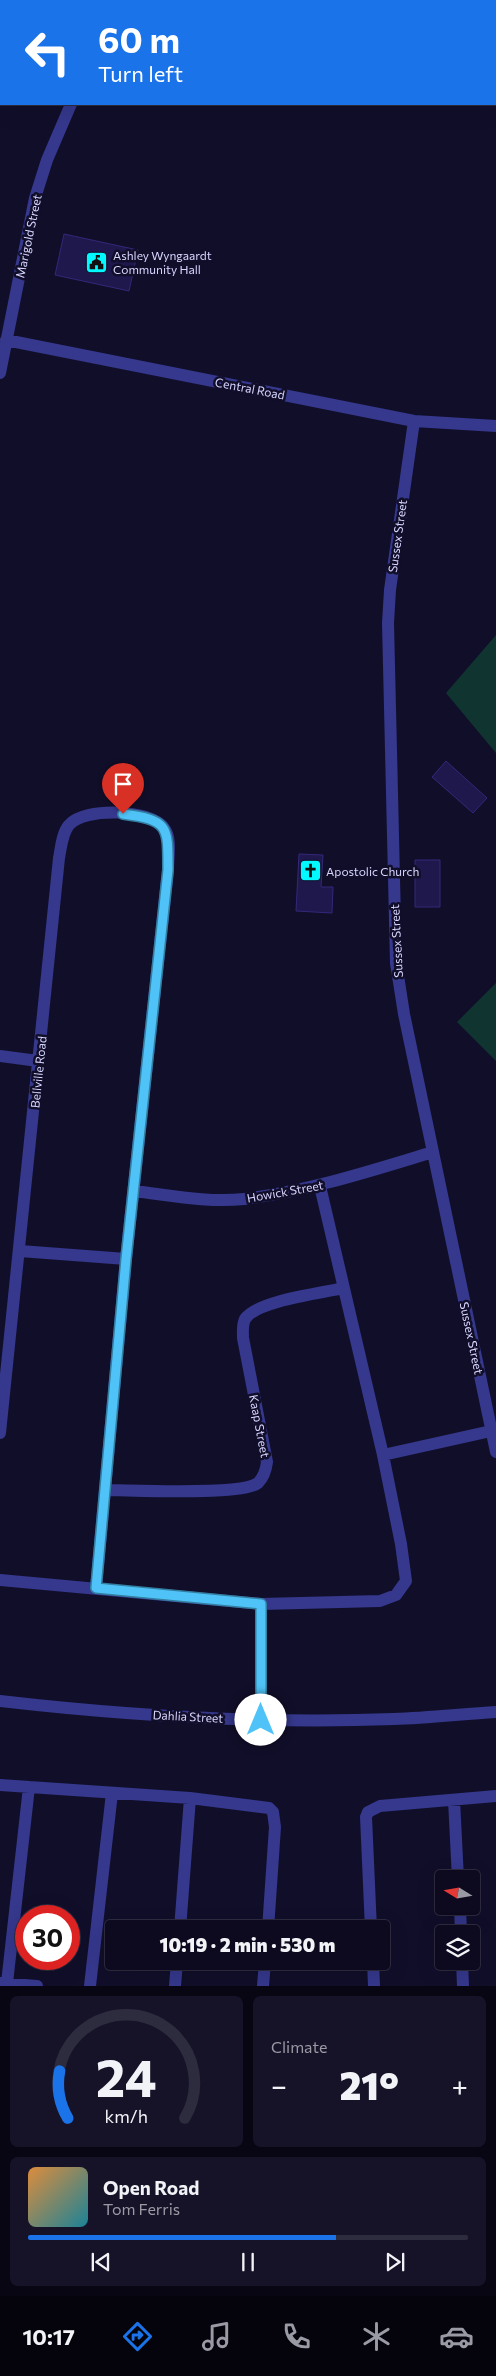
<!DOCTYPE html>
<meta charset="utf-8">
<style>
body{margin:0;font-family:Commissioner,sans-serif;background:#161329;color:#f1f3f6;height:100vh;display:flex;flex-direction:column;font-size:19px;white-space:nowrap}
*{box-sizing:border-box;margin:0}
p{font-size:16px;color:#9a9aa5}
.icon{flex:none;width:28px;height:28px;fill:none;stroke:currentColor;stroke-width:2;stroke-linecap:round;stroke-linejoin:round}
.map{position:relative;height:1986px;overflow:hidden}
.drawer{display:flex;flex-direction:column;gap:10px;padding:10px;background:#070612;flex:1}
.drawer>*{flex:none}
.top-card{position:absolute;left:0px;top:0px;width:496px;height:105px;box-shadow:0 5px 20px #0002,0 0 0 1px #2d2b3e;background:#1a73e8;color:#fff;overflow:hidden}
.needle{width:32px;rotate:281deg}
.buttons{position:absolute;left:435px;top:1870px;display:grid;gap:10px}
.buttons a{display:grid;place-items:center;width:45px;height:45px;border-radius:5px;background:#0d0a20;box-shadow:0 5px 20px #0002,0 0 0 1px #2d2b3e;font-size:25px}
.speed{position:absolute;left:15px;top:1905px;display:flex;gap:10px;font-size:25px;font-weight:700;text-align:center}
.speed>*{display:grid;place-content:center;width:65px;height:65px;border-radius:50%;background:#0d0a20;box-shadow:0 5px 20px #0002,0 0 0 1px #2d2b3e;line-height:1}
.speed .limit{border:8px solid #d22;background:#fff;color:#111}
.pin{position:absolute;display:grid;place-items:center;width:42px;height:42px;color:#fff;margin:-51px -21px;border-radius:50% 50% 50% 0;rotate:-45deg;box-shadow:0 0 5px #0007}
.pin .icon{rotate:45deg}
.me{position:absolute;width:55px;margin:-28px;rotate:0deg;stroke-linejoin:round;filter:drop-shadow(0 0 4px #0008)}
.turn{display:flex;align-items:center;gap:18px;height:105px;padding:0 15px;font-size:22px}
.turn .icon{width:65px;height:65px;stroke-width:2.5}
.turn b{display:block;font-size:35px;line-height:42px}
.big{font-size:38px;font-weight:800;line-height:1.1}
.drawer .card{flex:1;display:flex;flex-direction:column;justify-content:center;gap:8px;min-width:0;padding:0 18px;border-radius:8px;background:#161329}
.drawer .dial{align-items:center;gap:0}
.dial svg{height:130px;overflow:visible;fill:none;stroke:#2d2b3e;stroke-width:7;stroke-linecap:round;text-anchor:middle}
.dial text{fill:#f1f3f6;stroke:none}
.song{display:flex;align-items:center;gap:15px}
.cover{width:60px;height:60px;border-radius:8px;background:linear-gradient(135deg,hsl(30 70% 55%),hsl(190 70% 35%))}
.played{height:5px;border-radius:2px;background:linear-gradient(90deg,#1a73e8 70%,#2d2b3e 70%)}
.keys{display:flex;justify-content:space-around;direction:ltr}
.heat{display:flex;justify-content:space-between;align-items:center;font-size:28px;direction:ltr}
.drawer .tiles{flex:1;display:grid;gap:10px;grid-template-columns:1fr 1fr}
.card:last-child{grid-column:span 2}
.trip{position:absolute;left:105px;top:1920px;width:285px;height:50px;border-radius:5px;background:#0d0a20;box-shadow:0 5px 20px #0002,0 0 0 1px #2d2b3e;font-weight:800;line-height:50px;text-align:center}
.menu{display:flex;height:80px;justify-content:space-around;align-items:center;background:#05040d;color:#9a9aa5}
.menu .icon{width:35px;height:35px}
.menu .active{color:#1a73e8}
.menu b{font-size:22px;color:#f1f3f6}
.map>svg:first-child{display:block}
.green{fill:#103430}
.building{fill:#1f184c;stroke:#32287a}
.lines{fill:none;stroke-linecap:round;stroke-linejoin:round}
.minor{stroke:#35388c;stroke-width:12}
.route-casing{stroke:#337fa1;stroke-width:12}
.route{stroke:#4fc3f7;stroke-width:9}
.labels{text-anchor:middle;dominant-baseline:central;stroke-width:5;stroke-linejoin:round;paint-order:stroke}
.street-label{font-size:12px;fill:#d8d6ff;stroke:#110e2a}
.poi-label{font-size:12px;fill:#d8d6ff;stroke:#110e2a;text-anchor:start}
</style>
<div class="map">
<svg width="496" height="1986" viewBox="0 0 496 1986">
<rect width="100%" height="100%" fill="#110e2a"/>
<!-- green -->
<path class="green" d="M496 635V753L446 693Z
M496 983V1061L457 1022Z"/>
<!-- building -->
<path class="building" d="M64 234 138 250 129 291 55 275Z
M446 761 487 798 473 813 432 777Z
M299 854 323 855 321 887H333L332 913 296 911Z
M415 860H440V907H415Z"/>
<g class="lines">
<!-- minor -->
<path class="minor" d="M124 1V0
M6 340 414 421 496 426
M0 373 35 198 47 160 71 104
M414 421 390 590 388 623 396 963 404 1014 496 1452
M0 1056 38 1061
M134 1191C169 1195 208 1203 244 1199 309 1191 370 1171 433 1152
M20 1251 126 1259
M0 1433 59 858C61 848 62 833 69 825 84 807 151 809 164 828 172 838 168 858 168 870L126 1259 96 1588
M383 1455 491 1431
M105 1490C131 1490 242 1496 258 1483 264 1477 266 1470 267 1462L243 1338C243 1332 242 1325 245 1319 256 1301 322 1293 344 1288
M0 1580 261 1604 380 1601 396 1595 406 1581 401 1544 383 1455 320 1186
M0 1701C130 1716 263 1724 394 1719 428 1718 462 1714 496 1712
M261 1720V1604
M0 1785 190 1798 269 1808 273 1812 275 1827 268 1929
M454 1800 458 1879
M460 1906 461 1934
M180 1929 190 1798
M371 1929 366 1817 368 1812 380 1806 496 1796
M373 1961 374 1986
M462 1961 463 1986
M0 1983 37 1986
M7 1983 29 1787
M90 1986 112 1793
M175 1986 177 1961
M263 1986 265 1961"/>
</g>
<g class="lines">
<defs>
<path id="route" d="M123 814C169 820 168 826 168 870L126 1259 96 1588 261 1604V1720"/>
</defs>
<!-- route casing -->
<use href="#route" class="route-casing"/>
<!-- route -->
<use href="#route" class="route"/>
</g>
<!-- icons -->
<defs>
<symbol id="civic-square" viewBox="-11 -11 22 22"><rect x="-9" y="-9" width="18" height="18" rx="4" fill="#02f9ff" stroke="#110e2a"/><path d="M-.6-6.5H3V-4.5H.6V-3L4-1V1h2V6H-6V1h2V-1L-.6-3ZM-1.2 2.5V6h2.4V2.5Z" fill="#111"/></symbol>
<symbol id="church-square" viewBox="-11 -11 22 22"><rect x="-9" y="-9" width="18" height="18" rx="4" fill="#02f9ff" stroke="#110e2a"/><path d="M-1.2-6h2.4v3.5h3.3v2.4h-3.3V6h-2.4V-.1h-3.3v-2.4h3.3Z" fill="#111"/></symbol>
</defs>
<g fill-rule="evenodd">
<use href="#civic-square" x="84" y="250" width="25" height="25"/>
<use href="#church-square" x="298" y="858" width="25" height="25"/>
</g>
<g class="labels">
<!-- street labels -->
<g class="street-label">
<text transform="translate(28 236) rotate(-78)">Marigold Street</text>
<text transform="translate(250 388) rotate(11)">Central Road</text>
<text transform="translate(397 536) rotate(-82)">Sussex Street</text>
<text transform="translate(396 941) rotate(-93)">Sussex Street</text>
<text transform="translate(38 1072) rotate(-84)">Bellville Road</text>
<text transform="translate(285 1191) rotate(-10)">Howick Street</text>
<text transform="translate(472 1338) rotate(78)">Sussex Street</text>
<text transform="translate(260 1426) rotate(79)">Kaap Street</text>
<text transform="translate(188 1716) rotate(3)">Dahlia Street</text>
</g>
<!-- poi labels -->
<g class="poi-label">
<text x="113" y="255">Ashley Wyngaardt<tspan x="113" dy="14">Community Hall</tspan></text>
<text x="326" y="871">Apostolic Church</text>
</g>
</g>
</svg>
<div class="buttons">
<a><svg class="needle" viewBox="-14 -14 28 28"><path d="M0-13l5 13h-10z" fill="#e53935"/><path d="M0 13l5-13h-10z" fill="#9a9aa5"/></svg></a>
<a><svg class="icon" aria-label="layers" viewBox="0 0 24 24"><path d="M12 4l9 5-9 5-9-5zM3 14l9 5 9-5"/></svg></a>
</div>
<div class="speed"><div class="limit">30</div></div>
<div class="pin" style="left:123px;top:814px;background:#d93025"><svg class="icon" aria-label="arrive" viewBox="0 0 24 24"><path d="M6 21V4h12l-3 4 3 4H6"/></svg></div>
<svg class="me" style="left:261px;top:1720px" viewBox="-20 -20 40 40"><circle r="19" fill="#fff"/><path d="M0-13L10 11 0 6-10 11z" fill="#4fc3f7"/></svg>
<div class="trip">10:19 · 2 min · 530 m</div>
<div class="top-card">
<div class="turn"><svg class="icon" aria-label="left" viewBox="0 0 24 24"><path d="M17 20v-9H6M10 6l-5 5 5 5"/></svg><div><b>60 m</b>Turn left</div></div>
</div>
</div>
<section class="drawer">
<div class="tiles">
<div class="card dial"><svg viewBox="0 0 100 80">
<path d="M14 69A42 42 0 1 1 86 69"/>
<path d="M14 69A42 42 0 0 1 9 40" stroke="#1a73e8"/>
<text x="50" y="56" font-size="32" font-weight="700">24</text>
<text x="50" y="72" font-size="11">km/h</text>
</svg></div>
<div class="card"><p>Climate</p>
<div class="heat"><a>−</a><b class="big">21°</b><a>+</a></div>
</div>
<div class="card">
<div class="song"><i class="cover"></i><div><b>Open Road</b><p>Tom Ferris</p></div></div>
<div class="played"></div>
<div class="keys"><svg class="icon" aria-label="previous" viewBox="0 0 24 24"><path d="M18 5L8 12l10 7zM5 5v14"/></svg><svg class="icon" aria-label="pause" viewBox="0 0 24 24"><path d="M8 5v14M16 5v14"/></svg><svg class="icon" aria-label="next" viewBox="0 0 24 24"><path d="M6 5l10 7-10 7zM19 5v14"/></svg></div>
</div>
</div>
</section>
<nav class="menu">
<b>10:17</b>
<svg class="icon active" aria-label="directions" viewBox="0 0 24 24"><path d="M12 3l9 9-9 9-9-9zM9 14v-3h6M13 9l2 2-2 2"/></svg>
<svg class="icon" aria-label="music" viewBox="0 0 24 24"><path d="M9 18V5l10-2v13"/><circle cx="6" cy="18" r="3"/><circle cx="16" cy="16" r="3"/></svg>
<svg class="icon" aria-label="phone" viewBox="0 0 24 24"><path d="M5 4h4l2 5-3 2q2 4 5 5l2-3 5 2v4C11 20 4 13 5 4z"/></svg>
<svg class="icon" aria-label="climate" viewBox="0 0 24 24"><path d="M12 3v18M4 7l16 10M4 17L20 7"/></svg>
<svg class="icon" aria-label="car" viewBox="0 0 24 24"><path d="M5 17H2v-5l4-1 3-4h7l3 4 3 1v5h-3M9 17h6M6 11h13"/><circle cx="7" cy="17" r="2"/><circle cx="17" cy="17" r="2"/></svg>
</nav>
